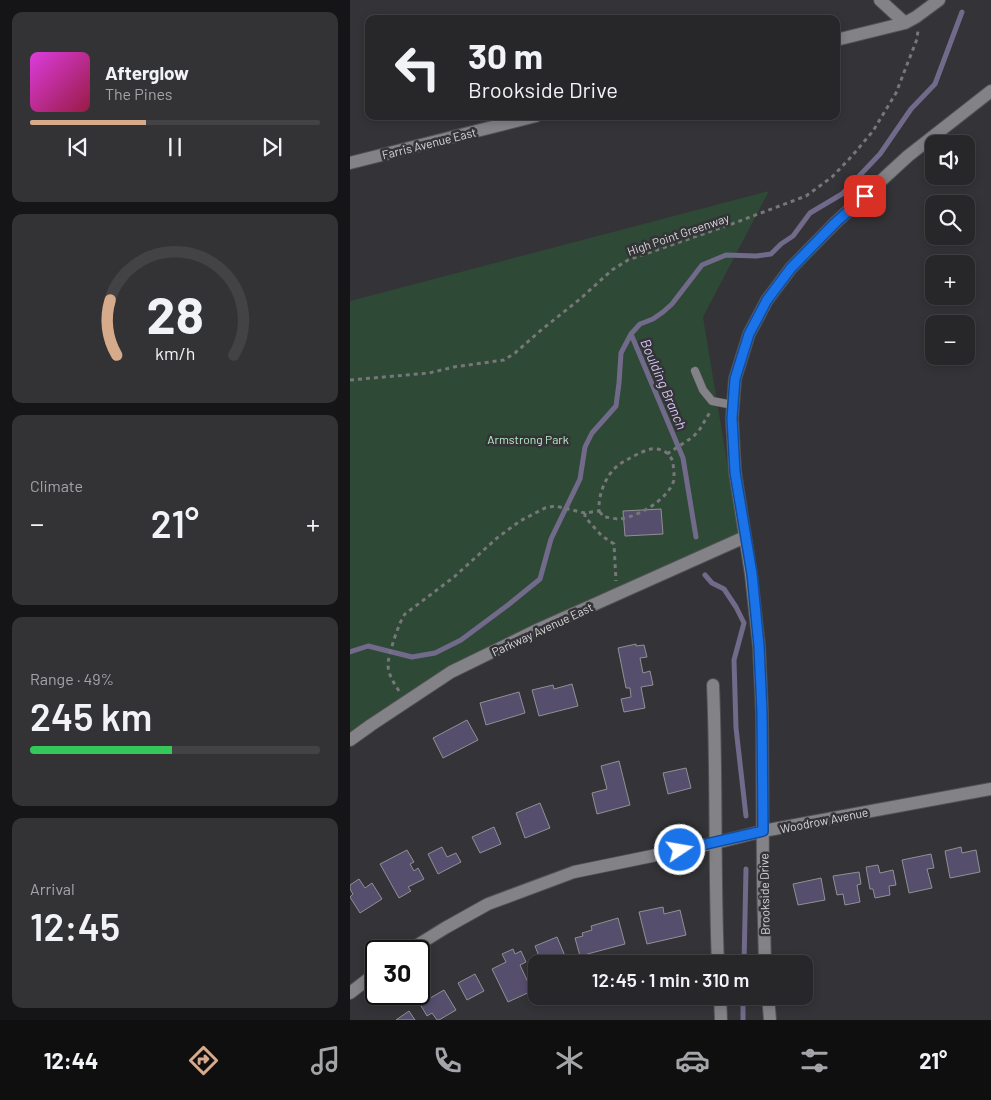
<!DOCTYPE html>
<meta charset="utf-8">
<style>
body{margin:0;font-family:Barlow,sans-serif;background:#333235;color:#f1f3f6;height:100vh;display:flex;flex-direction:column;font-size:19px;white-space:nowrap}
*{box-sizing:border-box;margin:0}
p{font-size:16px;color:#a4a5a8}
.icon{flex:none;width:28px;height:28px;fill:none;stroke:currentColor;stroke-width:2;stroke-linecap:round;stroke-linejoin:round}
.map{position:relative;flex:1;overflow:hidden}
.side{display:flex;flex-direction:column;gap:12px;padding:12px;background:#151517;width:350px}
.side>*{flex:none}
.banner{position:absolute;left:15px;top:15px;width:475px;height:105px;border-radius:10px;box-shadow:0 2px 8px #0003,0 0 0 1px #434346;background:#272629;color:#f1f3f6;overflow:hidden}
.tools{position:absolute;left:575px;top:135px;display:grid;gap:10px}
.tools a{display:grid;place-items:center;width:50px;height:50px;border-radius:10px;background:#272629;box-shadow:0 2px 8px #0003,0 0 0 1px #434346;font-size:25px}
.speed{position:absolute;left:15px;top:940px;display:flex;gap:10px;font-size:25px;font-weight:700;text-align:center}
.speed>*{display:grid;place-content:center;width:65px;height:65px;border-radius:50%;background:#272629;box-shadow:0 2px 8px #0003,0 0 0 1px #434346;line-height:1}
.speed .limit{border:2px solid #111;border-radius:8px;background:#fff;color:#111}
.pin{position:absolute;display:grid;place-items:center;width:42px;height:42px;color:#fff;margin:-21px;border-radius:10px;box-shadow:0 2px 8px #0006}
.me{position:absolute;width:55px;margin:-28px;rotate:78deg;stroke-linejoin:round;filter:drop-shadow(0 0 4px #0008)}
.turn{display:flex;align-items:center;gap:18px;height:105px;padding:0 20px;font-size:22px}
.turn .icon{width:65px;height:65px;stroke-width:2.5}
.turn b{display:block;font-size:35px;line-height:42px}
.big{font-size:38px;font-weight:600;line-height:1.1}
.side .tile{flex:1;display:flex;flex-direction:column;justify-content:center;gap:8px;min-width:0;padding:0 18px;border-radius:10px;background:#333235}
.side .dial{align-items:center;gap:0}
.dial svg{height:130px;overflow:visible;fill:none;stroke:#434346;stroke-width:7;stroke-linecap:round;text-anchor:middle}
.dial text{fill:#f1f3f6;stroke:none}
.song{display:flex;align-items:center;gap:15px}
.cover{width:60px;height:60px;border-radius:8px;background:linear-gradient(135deg,hsl(300 70% 55%),hsl(340 70% 35%))}
.played{height:5px;border-radius:2px;background:linear-gradient(90deg,#d6ab8b 40%,#434346 40%)}
.keys{display:flex;justify-content:space-around;direction:ltr}
.heat{display:flex;justify-content:space-between;align-items:center;font-size:28px;direction:ltr}
.charge{height:8px;border-radius:4px;background:linear-gradient(90deg,#34c759 49%,#434346 0)}
.trip{position:absolute;left:178px;top:955px;width:285px;height:50px;border-radius:10px;background:#272629;box-shadow:0 2px 8px #0003,0 0 0 1px #434346;font-weight:600;line-height:50px;text-align:center}
.menu{display:flex;height:80px;justify-content:space-around;align-items:center;background:#100f10;color:#a4a5a8}
.menu .icon{width:35px;height:35px}
.menu .current{color:#d6ab8b}
.menu b{font-size:22px;color:#f1f3f6}
main{display:flex;flex:1;min-height:0}
.map>svg:first-child{display:block}
.green{fill:#2e4935}
.lines{fill:none;stroke-linecap:round;stroke-linejoin:round}
.stream{stroke:#726a8b;stroke-width:5}
.building{fill:#564e6d;stroke:#919094}
.service-casing{stroke:#515053;stroke-width:9}
.minor-casing{stroke:#515053;stroke-width:14}
.path{stroke:#777679;stroke-width:3;stroke-dasharray:4 4;stroke-linecap:butt}
.service{stroke:#838287;stroke-width:8}
.minor{stroke:#838287;stroke-width:12}
.route-casing{stroke:#114b97;stroke-width:12}
.route{stroke:#1a73e8;stroke-width:9}
.labels{text-anchor:middle;dominant-baseline:central;stroke-width:5;stroke-linejoin:round;paint-order:stroke}
.street-label{font-size:12px;fill:#d8d8da;stroke:#343337}
.park-label{font-size:12px;fill:#b6efc5;stroke:#343337}
.water-label{font-size:14px;font-style:italic;fill:#d6caf9;stroke:#343337}
</style>
<main>
<section class="side">
<div class="tile">
<div class="song"><i class="cover"></i><div><b>Afterglow</b><p>The Pines</p></div></div>
<div class="played"></div>
<div class="keys"><svg class="icon" aria-label="previous" viewBox="0 0 24 24"><path d="M18 5L8 12l10 7zM5 5v14"/></svg><svg class="icon" aria-label="pause" viewBox="0 0 24 24"><path d="M8 5v14M16 5v14"/></svg><svg class="icon" aria-label="next" viewBox="0 0 24 24"><path d="M6 5l10 7-10 7zM19 5v14"/></svg></div>
</div>
<div class="tile dial"><svg viewBox="0 0 100 80">
<path d="M14 69A42 42 0 1 1 86 69"/>
<path d="M14 69A42 42 0 0 1 10 35" stroke="#d6ab8b"/>
<text x="50" y="56" font-size="32" font-weight="700">28</text>
<text x="50" y="72" font-size="11">km/h</text>
</svg></div>
<div class="tile"><p>Climate</p>
<div class="heat"><a>−</a><b class="big">21°</b><a>+</a></div>
</div>
<div class="tile"><p>Range · 49%</p><b class="big">245 km</b><div class="charge"></div></div>
<div class="tile"><p>Arrival</p><b class="big">12:45</b></div>
</section>
<div class="map">
<svg width="641" height="1020" viewBox="0 0 641 1020">
<rect width="100%" height="100%" fill="#343337"/>
<!-- green -->
<path class="green" d="M419 191 353 317 381 486 395 537 101 672 0 741V301Z"/>
<g class="lines">
<!-- stream -->
<path class="stream" d="M281 334 333 458 346 537
M355 575 362 583 374 589 386 607 394 623 384 660 386 728 396 816
M0 652 18 646 62 657 85 653 111 640 158 605 190 579 201 539 230 479 235 447 242 433 266 406 269 383 271 353 281 334 290 324 303 319 313 312 322 304 352 265 376 255 406 256 421 254 431 244 443 236 460 213 492 194 530 154 561 109 585 84 612 12
M394 964 396 869
M393 1020V996"/>
</g>
<!-- building -->
<path class="building" d="M311 509 313 534 275 536 273 511Z
M286 644V646L294 645 297 657 290 658 293 673 300 671 303 685 291 687 295 708 274 712 271 699 281 697 280 688H276L268 648Z
M222 684 228 706 189 716 182 690 203 685 204 689Z
M169 692 175 713 136 725 130 703Z
M117 720 128 740 93 758 83 738Z
M269 761 280 805 247 814 242 793 257 789 251 766Z
M336 768 341 788 318 794 313 773Z
M190 803 200 828 175 838 166 813Z
M144 827 151 844 130 853 122 837Z
M92 847 97 857 106 853 111 862 88 874 78 854Z
M611 847 612 853 626 850 630 872 600 878 595 851Z
M57 850 64 862 60 864 64 871 68 868 74 879 58 887 61 891 49 898 30 864Z
M581 854 584 868 577 869 582 888 559 893 552 860Z
M528 865 530 873 543 870 546 885 539 886 540 895 525 898 523 889H520L516 867Z
M509 872 511 884 507 885 510 902 495 905 493 894 487 895 483 876Z
M471 878 475 900 448 905 443 884Z
M9 879 15 888 22 883 32 899 10 913 0 897 3 894 0 889V885Z
M313 907 314 914 330 910 336 935 297 944 289 912Z
M268 918 275 944 230 956 225 938 233 936 232 933 242 930 241 926Z
M207 937 215 956 192 964 185 946Z
M163 949 165 954 171 951 176 962 170 965 182 991 158 1002 142 969 156 962 152 954Z
M125 974 134 991 117 1000 108 983Z
M94 990 106 1010 89 1020H87L82 1013 77 1016 70 1004Z
M59 1011 65 1020H46Z"/>
<g class="lines">
<defs>
<path id="service" d="M345 371 353 390 362 401 383 405"/>
<path id="minor" d="M530 0 555 23
M486 40 555 23 566 17 589 0
M0 163 186 116
M363 685C367 778 364 871 368 964
M0 740 21 725 101 672 187 630 395 537
M58 951 95 928 138 904 224 872 365 843 413 831 641 789
M415 964 413 882 412 712 409 647 401 574 385 472 382 418 385 379 399 334 417 300 441 268 485 223 558 156 641 91
M0 993 26 973
M370 996 371 1020
M418 996 420 1020"/>
</defs>
<!-- service casing -->
<use href="#service" class="service-casing"/>
<!-- minor casing -->
<use href="#minor" class="minor-casing"/>
<!-- path -->
<path class="path" d="M0 380 79 373 104 367 154 360 165 353 190 331 230 299 262 270 278 260 379 225 456 196 482 177 502 156 523 131 546 93 567 39 568 30
M317 454 343 437 350 429 360 412
M235 513V517L252 536 264 544 266 581
M49 691C44 683 39 676 38 666 37 658 50 619 55 614L104 577 147 538 170 521 195 508 205 506 235 513 249 511C248 493 257 471 273 462 282 457 292 451 301 449 308 448 318 451 321 458 324 462 323 468 324 473 324 475 324 479 324 480 318 500 288 517 269 519 264 519 258 517 254 517L249 511"/>
<!-- service -->
<use href="#service" class="service"/>
<!-- minor -->
<use href="#minor" class="minor"/>
</g>
<g class="lines">
<defs>
<path id="route" d="M330 850 413 831 412 712 409 646 402 574 385 472 382 418 385 379 399 334 417 300 441 268 485 223 515 196"/>
</defs>
<!-- route casing -->
<use href="#route" class="route-casing"/>
<!-- route -->
<use href="#route" class="route"/>
</g>
<g class="labels">
<!-- street labels -->
<g class="street-label">
<text transform="translate(79 143) rotate(-14)">Farris Avenue East</text>
<text transform="translate(328 234) rotate(-19)">High Point Greenway</text>
<text transform="translate(192 629) rotate(-25)">Parkway Avenue East</text>
<text transform="translate(474 820) rotate(-11)">Woodrow Avenue</text>
<text transform="translate(414 894) rotate(-91)">Brookside Drive</text>
</g>
<!-- park labels -->
<g class="park-label">
<text x="178" y="439">Armstrong Park</text>
</g>
<!-- water labels -->
<g class="water-label">
<text transform="translate(314 384) rotate(67)">Boulding Branch</text>
</g>
</g>
</svg>
<div class="tools">
<a><svg class="icon" aria-label="sound" viewBox="0 0 24 24"><path d="M4 9h4l5-4v14l-5-4H4zM17 9q2 3 0 6"/></svg></a>
<a><svg class="icon" aria-label="search" viewBox="0 0 24 24"><circle cx="10" cy="10" r="6"/><path d="M15 15l6 6"/></svg></a>
<a>+</a>
<a>−</a>
</div>
<div class="speed"><div class="limit">30</div></div>
<div class="pin" style="left:515px;top:196px;background:#d93025"><svg class="icon" aria-label="arrive" viewBox="0 0 24 24"><path d="M6 21V4h12l-3 4 3 4H6"/></svg></div>
<svg class="me" style="left:330px;top:850px" viewBox="-20 -20 40 40"><circle r="17" fill="#1a73e8" stroke="#fff" stroke-width="3"/><path d="M0-11L8 9 0 5-8 9z" fill="#fff"/></svg>
<div class="trip">12:45 · 1 min · 310 m</div>
<div class="banner">
<div class="turn"><svg class="icon" aria-label="left" viewBox="0 0 24 24"><path d="M17 20v-9H6M10 6l-5 5 5 5"/></svg><div><b>30 m</b>Brookside Drive</div></div>
</div>
</div>
</main>
<nav class="menu">
<b>12:44</b>
<svg class="icon current" aria-label="directions" viewBox="0 0 24 24"><path d="M12 3l9 9-9 9-9-9zM9 14v-3h6M13 9l2 2-2 2"/></svg>
<svg class="icon" aria-label="music" viewBox="0 0 24 24"><path d="M9 18V5l10-2v13"/><circle cx="6" cy="18" r="3"/><circle cx="16" cy="16" r="3"/></svg>
<svg class="icon" aria-label="phone" viewBox="0 0 24 24"><path d="M5 4h4l2 5-3 2q2 4 5 5l2-3 5 2v4C11 20 4 13 5 4z"/></svg>
<svg class="icon" aria-label="climate" viewBox="0 0 24 24"><path d="M12 3v18M4 7l16 10M4 17L20 7"/></svg>
<svg class="icon" aria-label="car" viewBox="0 0 24 24"><path d="M5 17H2v-5l4-1 3-4h7l3 4 3 1v5h-3M9 17h6M6 11h13"/><circle cx="7" cy="17" r="2"/><circle cx="17" cy="17" r="2"/></svg>
<svg class="icon" aria-label="filters" viewBox="0 0 24 24"><path d="M4 7h16M4 17h16"/><circle cx="9" cy="7" r="2"/><circle cx="15" cy="17" r="2"/></svg>
<b>21°</b>
</nav>
